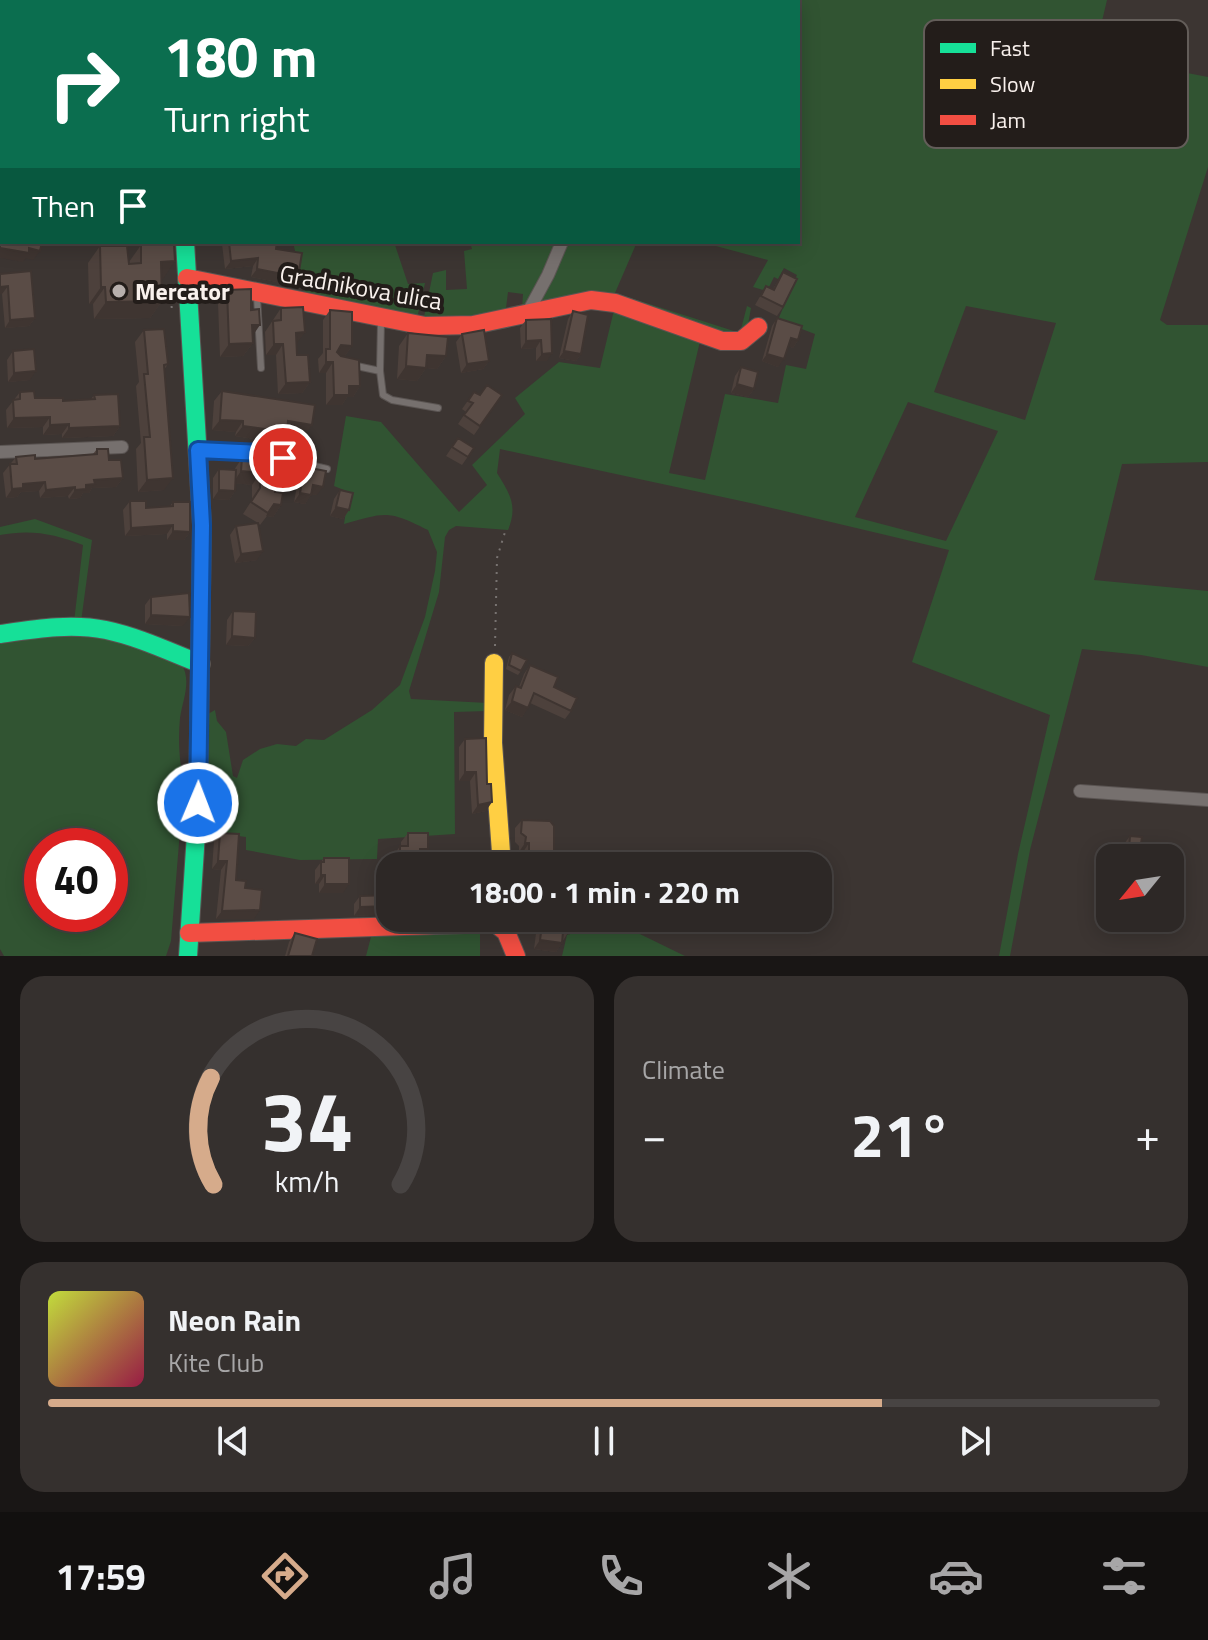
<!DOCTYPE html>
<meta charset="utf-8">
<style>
body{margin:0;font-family:"Titillium Web",sans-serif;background:#35302e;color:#f1f3f6;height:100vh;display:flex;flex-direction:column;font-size:30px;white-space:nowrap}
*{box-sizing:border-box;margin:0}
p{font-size:26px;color:#a7a6a7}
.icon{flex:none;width:44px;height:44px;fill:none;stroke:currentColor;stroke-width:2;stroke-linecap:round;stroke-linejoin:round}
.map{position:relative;height:956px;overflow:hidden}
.details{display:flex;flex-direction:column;gap:20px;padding:20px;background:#191615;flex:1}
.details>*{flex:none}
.hud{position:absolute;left:0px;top:0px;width:800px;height:244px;box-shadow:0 4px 20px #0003,0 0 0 2px #484443;background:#0b6e4f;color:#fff;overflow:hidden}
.needle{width:52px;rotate:240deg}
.fabs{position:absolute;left:1096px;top:844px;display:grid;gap:16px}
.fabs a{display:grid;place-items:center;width:88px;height:88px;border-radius:16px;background:#2d2826;box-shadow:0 4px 20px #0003,0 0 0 2px #484443;font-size:40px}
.speed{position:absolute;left:24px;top:828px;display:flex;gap:16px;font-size:40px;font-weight:700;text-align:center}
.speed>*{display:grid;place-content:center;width:104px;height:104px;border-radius:50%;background:#2d2826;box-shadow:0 4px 20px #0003,0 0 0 2px #484443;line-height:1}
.speed .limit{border:12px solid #d22;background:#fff;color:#111}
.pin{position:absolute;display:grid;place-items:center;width:68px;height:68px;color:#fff;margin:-34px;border:4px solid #fff;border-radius:50%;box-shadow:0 2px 8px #0007}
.me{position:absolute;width:88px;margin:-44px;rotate:1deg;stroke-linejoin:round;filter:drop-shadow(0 0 6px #0008)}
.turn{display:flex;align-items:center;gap:28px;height:168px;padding:0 32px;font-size:36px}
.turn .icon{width:104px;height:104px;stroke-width:2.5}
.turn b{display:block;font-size:56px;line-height:68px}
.then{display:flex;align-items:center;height:76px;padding:0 32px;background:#0003;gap:16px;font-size:30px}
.big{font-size:60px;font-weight:700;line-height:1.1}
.details .tile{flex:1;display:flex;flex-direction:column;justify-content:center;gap:12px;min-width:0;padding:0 28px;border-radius:24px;background:#35302e}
.details .dial{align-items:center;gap:0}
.dial svg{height:208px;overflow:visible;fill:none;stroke:#484443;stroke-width:7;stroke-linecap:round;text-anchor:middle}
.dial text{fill:#f1f3f6;stroke:none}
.song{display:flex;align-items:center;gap:24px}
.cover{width:96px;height:96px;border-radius:12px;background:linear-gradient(135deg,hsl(70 70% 55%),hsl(340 70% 35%))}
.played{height:8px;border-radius:4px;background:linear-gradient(90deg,#d6ab8b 75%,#484443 75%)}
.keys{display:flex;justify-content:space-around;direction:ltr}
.heat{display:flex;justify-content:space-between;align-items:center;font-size:44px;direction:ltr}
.details .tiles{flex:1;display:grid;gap:20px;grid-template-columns:1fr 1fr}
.tile:last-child{grid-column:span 2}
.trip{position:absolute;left:376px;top:852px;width:456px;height:80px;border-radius:24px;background:#2d2826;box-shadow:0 4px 20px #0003,0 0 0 2px #484443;font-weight:700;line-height:80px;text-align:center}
.dock{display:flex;height:128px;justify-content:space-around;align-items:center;background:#12100f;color:#a7a6a7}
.dock .icon{width:56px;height:56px}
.dock .on{color:#d6ab8b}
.dock b{font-size:36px;color:#f1f3f6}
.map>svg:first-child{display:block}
.green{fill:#315432;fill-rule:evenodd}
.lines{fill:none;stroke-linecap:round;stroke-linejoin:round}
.lane-casing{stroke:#5a5452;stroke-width:8}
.street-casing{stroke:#5a5452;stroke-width:14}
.fast-casing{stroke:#5a5452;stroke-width:20}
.slow-casing{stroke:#5a5452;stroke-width:20}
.jam-casing{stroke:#5a5452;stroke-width:20}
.path{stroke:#787371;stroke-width:2;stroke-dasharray:2 6;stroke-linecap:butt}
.lane{stroke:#76706e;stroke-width:6}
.street{stroke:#76706e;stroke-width:12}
.fast{stroke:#16e098;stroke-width:18}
.slow{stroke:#ffcf43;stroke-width:18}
.jam{stroke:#f24e42;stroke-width:18}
.wall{fill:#4d413c}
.shaded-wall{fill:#3f3531}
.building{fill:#5a4c46;stroke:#3f3531;stroke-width:2}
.route-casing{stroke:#114b97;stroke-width:20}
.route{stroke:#1a73e8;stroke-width:14}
.poi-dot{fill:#b7afac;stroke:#231d1a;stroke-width:3}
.labels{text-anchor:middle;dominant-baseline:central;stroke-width:8;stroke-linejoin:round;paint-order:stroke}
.street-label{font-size:24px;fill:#f9f1ed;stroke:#231d1a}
.poi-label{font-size:24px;font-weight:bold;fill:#f9f1ed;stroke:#231d1a;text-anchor:start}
.key{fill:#231d1a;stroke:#635d59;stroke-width:2}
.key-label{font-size:22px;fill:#f9f1ed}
</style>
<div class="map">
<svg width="1208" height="956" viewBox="0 0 1208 956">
<rect width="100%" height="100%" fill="#3c3532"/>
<!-- green -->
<path class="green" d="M763 0H1107L1094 55 1208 77V167L1160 320 1167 325H1208V462L1122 464 1094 580 1208 591V667L1141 655 1082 649 1030 850 1010 956H999L1018 854 1050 715 912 662 949 550 755 504 500 449 497 473C510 494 518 506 508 530L456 526 449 530 445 537 439 592 409 691 411 699 488 703 487 711 454 712 455 834 378 839 377 859 300 860 246 850V837L209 832 208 714 215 710 217 721 226 732 233 776 237 778 243 760 260 749 277 744 296 746 306 739 324 740 372 710 400 685 425 617 435 571 437 552 428 530C388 510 386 512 344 524L349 492 334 486 346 416 381 422 459 512 487 485 472 465 525 414 515 398 559 362 600 368 615 306 701 337 669 473 705 480 725 394 778 403 786 365 806 369 815 334 778 320 797 275 784 268 778 279 774 277 767 291 753 287 768 260 701 242H798V2H760ZM966 306 1056 323 1025 420 934 392ZM908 402 998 431 946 541 855 517Z
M293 242H394L408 284 425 283 418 314 411 319 306 299Z
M470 242H559L545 276 522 309 523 294 508 292 506 308 515 309 501 317H424L433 273 446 270V290L467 289 464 251 472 249Z
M565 242H637L615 293 740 333 747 306 751 308 747 330 737 338 650 314 539 304Z
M35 519 92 540 81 622H74L83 545C55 534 31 529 0 535V527Z
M92 631 181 663C192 681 183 698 180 718 178 739 179 762 184 782L171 941 166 956H4L0 949V637ZM42 846H110V914H42Z
M577 918H607L685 956H562L567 935 576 932Z
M480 930V956H366L372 933Z"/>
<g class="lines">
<defs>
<path id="lane" d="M257 297 261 368
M381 321 380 371 383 395 392 400 438 408
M352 365 380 371
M201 451 261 453 327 469"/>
<path id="street" d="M0 220H2
M528 312 548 275 562 242
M0 452 122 447
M1080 791 1208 800"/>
<path id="fast" d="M185 242 202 525 198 803 188 956
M0 634C35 629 71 623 106 630 139 637 170 652 201 664"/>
<path id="slow" d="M494 663 493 743 502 866"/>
<path id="jam" d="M177 0V2
M187 278 425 326 473 325 591 300 615 303 722 341H741L758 327
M189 933 495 923 506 932 516 956"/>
</defs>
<!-- lane casing -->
<use href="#lane" class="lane-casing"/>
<!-- street casing -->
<use href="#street" class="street-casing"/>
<!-- fast casing -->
<use href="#fast" class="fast-casing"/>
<!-- slow casing -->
<use href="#slow" class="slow-casing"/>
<!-- jam casing -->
<use href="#jam" class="jam-casing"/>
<!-- path -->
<path class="path" d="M171 298 172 312
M495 646 497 558 505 532"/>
<!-- lane -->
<use href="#lane" class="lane"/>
<!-- street -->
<use href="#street" class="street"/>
<!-- fast -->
<use href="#fast" class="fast"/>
<!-- slow -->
<use href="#slow" class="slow"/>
<!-- jam -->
<use href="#jam" class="jam"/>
</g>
<!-- wall -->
<path class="wall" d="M122 0H168L167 2H122Z
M224 242H277L276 249 298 277 292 285 251 277 253 266 225 269 222 244Z
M141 245 163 279H162V301L150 318 94 319 93 304H89L88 263 100 246 129 262Z
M783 272V307L777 316 755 305 766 286 773 289Z
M0 274 35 318 29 326 5 328 2 294H0Z
M227 290 252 336 253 343 243 356 220 357 218 303Z
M281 308 305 332 296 343 297 355 310 382 302 393 278 394 276 355H266L265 332Z
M330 310 352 346 344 357 360 386 353 397H347L342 405H326V373H319L318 359 323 353V320Z
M573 311 581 354 576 361 559 358 568 319Z
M777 318 798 340 793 348 788 346 778 367 762 361 772 326Z
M551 319 547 361H536V348L521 349 520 328 526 320Z
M144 330 168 364 164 370V490L138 492 136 449 141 443 136 386 139 382 135 342Z
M408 333 446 356 437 369 426 368 417 381 397 379 399 346Z
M462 334 489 361 483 369 461 373 456 342Z
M13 351 30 380 8 382 7 360Z
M741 367 754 389 748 397 731 393 735 376Z
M222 391 305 435 286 432 279 443 235 436 236 432 212 430 214 401Z
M20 392 35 398 63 401 91 399 94 395 120 426 113 436 62 438V434L43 435V427L7 428 6 410Z
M474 392 480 395H502L474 435 458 424 466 412 462 409Z
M458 438 474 448 462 465 446 456Z
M97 449 109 460 123 478 116 487 92 488 89 493H83L80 498 69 499 68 496 40 498 39 491 21 492 17 497 6 498 3 473 16 457 35 459 93 454Z
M242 458 279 488 276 487 275 492 281 505 273 517 267 516 260 525 258 523 257 560 235 563 230 535 236 526 258 523 243 514 252 500V485L235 483V491L229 500 213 499V478L219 469 234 470Z
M305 467 317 495 311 494 305 504 294 502 299 475Z
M340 490 349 510 343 519 330 516 334 499Z
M130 501 146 508 170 506 173 502 190 532 184 540H167V534L125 536 123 510Z
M151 597 183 626 145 624V605Z
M233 611 255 638 248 646 226 645 227 620Z
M512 653 521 671 518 675 506 669 509 657Z
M530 665 554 687 571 711 565 719 530 703 522 717 505 710 509 695 516 686 519 687 524 674Z
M486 738V811L472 814 470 781H459V747L465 739Z
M522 820 548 863 545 866H523V852H519V846L515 842V828Z
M220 833 236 880 254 919H216L221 870 212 869 214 841Z
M408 833 422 858H420V866H394V855L400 846H401V842Z
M1130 836 1140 851 1136 858H1123L1124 844Z
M324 858 343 893H319V884H315V870Z
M390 883V914L354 916V904L360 896 385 895V891Z
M538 918H582L576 931H569L556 952 534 949Z
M295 933 312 956H285L289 942Z"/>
<!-- shaded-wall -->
<path class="shaded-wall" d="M0 248H29L40 251 33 260 26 258 23 262 0 258Z
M258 258 253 266 225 269 231 261Z
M175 261 163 279H149L161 262Z
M257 269 298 277 292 285 251 277Z
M8 286 2 294H0V287Z
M101 287H105L93 304H89Z
M162 301 150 318 94 319 106 302Z
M35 318 29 326 5 328 10 320Z
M252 325H260L251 338Z
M305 332 297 343 288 344 296 333Z
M791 338 798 340 793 348 786 346Z
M541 340 536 348 521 349 526 341Z
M253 343 243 356 220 357 229 344Z
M274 344H283L276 355H266Z
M341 345 352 346 344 357 334 356Z
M564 351 581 354 576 361 559 358Z
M552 353 547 361H536L542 354Z
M767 354 784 359 778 367 762 361Z
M427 355 446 356 437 369 426 368 417 381 397 379 406 366Z
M489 361 483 369 461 373 467 364Z
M326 362H333L326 373H319Z
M36 371 30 380 8 382 14 373Z
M310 382 302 393 278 394 286 383Z
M737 384 754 389 748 397 731 393Z
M349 386H360L353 397H347L342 405H326L334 395Z
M50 417 43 427 7 428 14 418Z
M220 420 243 421 236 432 212 430Z
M288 421 312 425 305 435 286 432 279 443 235 436 243 426Z
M69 424 62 434 43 435 50 425Z
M120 426 113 436 62 438 69 428Z
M241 471 260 473 252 485 233 483Z
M278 475 287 476 279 488 270 487Z
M123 478 116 487 92 488 89 493H83L80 498 69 499 75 490 94 480Z
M173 478 164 490 138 492 147 480Z
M45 482 39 491 21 492 17 497 6 498 12 489 23 484Z
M313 485 323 487 317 495 307 494Z
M75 487 68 496 40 498 46 490Z
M219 490 235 491 229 500 213 499Z
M300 493 311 495 305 504 294 502Z
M274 504 281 505 273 517 266 516Z
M336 507 349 510 343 519 330 516Z
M173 525 167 534 125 536 131 528Z
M173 531 190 532 184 540H167Z
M263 551 257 560 235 563 241 554Z
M151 615 190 617 183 626 145 624Z
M232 636 255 638 248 646 226 645Z
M512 701 528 708 522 717 505 710Z
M465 772H476L470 781H459Z
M492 802 486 811 472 814 478 805Z
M525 843H529L523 852H519Z
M420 849H428L422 858H414Z
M1129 849 1140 851 1136 858H1123Z
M554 854 545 866H523L529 858Z
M218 861H227L221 870 212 869Z
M321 875H325L319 884H315Z
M325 884H349L343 893H319Z
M390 906V914L354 916 360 907Z
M260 910 254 919H216L222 911Z
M570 922H582L576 931H564Z
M540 940 562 943 556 952 534 949Z"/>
<!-- building -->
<path class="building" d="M133 0H166L144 2H133Z
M0 94H2V118H0Z
M0 229 2 230V242H42L40 251 29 248V253L0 248Z
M229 242H277L276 249 302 253 298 277 257 269 258 258 231 261Z
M141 245H174L175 261 161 262 162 301 106 302 105 287H101L100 246H127L129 264 141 263Z
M31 271 35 318 10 320 8 286 0 287V274Z
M783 272 797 279 783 307 761 296 766 286 774 290Z
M251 289V310L259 309 260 325H252L253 343 229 344 227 290Z
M303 307 305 332 296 333 297 355H308L310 382 286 383 283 344H274L273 321 281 320V308Z
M330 310 352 312V346L341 345 337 352 341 356 359 360 360 386H349V395H334L333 362H326V349H330Z
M573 311 588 315 581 354 564 351Z
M777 318 802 326 798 340 791 338 784 359 767 354Z
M551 319 552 353 542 354 541 340 526 341V320Z
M164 329 168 364 164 365 173 478 147 480 144 437H150L144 374H148L144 330Z
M484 330 489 361 467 364 462 334Z
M408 333 448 337 446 356 427 355 426 368 406 366Z
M34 349 36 371 14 373 13 351Z
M741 367 758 372 754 389 737 384Z
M487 385 502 395 480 426 464 415 473 403 468 401 474 392 480 395Z
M34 391 35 398H63V401L95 399 94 395 118 394 120 426 69 428V424L50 425V417L14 418 13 400 20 399V392Z
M222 391 315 405 312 425 288 421 287 432 243 426V421L220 420Z
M458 438 474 448 468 457 452 447Z
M97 449H108L109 460H121L123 478 94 480 95 484 86 485V489L75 490V487L46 490 45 482 23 484V488L12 489 10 464H17L16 457 35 455V459L97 454Z
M242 458 288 468 287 476 278 475 275 492 283 493 281 505 274 504 268 513 251 502 260 488V473L241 471Z
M305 467 326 471 323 487 313 485 311 495 300 493Z
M219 469 236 470 235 491 219 490Z
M340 490 353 493 349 510 336 507Z
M130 501H146V508L173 506V502H190V532L173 531V525L131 528Z
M258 523 263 551 241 554 236 526Z
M189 593 190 617 151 615V597Z
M233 611 256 612 255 638 232 636Z
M512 653 527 660 521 671 509 665Z
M530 665 558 677 554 687 577 698 571 711 534 693 528 708 512 701 516 686 521 688Z
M486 738 487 784H491L492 802 478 805 476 772H465V739Z
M522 820 550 821 554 826V854L550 858H529V843H525L526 837 521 833Z
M220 833 239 834 236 880 246 881 245 888 262 890 260 910 222 911 227 861H218Z
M408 833H428V849H420V866H400V846H408Z
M1130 836 1142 837 1140 851 1129 849Z
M496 856 501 866H471L470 859Z
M324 858H349V884H325V875H321V862H324Z
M390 895V906L360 907V896Z
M543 918H582V922H570L569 933 563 932 562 943 540 940Z
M295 933 317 939 312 956H288Z"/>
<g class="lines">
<defs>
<path id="route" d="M198 803 202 525 198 450 261 453 283 458"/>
</defs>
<!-- route casing -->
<use href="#route" class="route-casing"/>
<!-- route -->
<use href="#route" class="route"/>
</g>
<!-- markers -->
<circle class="poi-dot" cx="119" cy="291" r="8"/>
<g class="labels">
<!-- street labels -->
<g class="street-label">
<text transform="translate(361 287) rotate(10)">Gradnikova ulica</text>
</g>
<!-- poi labels -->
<g class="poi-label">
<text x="135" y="291">Mercator</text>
</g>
</g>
<!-- legend -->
<rect x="924" y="20" width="264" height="128" rx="12" class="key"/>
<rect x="940" y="43" width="36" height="10" fill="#16e098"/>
<rect x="940" y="79" width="36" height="10" fill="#ffcf43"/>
<rect x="940" y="115" width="36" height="10" fill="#f24e42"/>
<g class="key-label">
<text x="990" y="56">Fast</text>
<text x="990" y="92">Slow</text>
<text x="990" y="128">Jam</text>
</g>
</svg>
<div class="fabs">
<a><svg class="needle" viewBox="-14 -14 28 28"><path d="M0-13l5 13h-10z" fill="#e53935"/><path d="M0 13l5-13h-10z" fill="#a7a6a7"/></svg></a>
</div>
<div class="speed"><div class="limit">40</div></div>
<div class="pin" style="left:283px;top:458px;background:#d93025"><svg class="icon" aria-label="arrive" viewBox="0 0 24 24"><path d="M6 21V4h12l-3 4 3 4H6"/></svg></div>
<svg class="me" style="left:198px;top:803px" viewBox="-20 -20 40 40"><circle r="17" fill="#1a73e8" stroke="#fff" stroke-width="3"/><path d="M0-11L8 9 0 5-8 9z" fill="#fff"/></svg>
<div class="trip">18:00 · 1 min · 220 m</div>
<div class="hud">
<div class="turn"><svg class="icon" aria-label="right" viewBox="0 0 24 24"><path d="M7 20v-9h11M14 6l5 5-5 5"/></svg><div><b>180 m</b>Turn right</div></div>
<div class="then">Then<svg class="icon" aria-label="arrive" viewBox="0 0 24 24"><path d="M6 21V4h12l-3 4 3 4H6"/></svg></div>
</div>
</div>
<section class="details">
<div class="tiles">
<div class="tile dial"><svg viewBox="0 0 100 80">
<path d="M14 69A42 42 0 1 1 86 69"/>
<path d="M14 69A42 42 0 0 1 13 28" stroke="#d6ab8b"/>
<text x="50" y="56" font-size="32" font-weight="700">34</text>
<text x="50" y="72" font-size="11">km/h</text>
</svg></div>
<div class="tile"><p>Climate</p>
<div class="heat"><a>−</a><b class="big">21°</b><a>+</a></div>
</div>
<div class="tile">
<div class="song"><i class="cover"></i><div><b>Neon Rain</b><p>Kite Club</p></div></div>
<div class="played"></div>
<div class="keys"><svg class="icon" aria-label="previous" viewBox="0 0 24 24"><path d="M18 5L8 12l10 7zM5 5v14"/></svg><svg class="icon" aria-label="pause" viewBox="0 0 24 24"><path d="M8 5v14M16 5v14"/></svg><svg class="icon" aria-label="next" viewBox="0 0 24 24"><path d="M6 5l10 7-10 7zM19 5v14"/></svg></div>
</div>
</div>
</section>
<nav class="dock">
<b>17:59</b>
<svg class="icon on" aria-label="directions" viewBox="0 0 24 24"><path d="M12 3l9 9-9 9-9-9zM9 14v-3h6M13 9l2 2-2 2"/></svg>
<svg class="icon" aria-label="music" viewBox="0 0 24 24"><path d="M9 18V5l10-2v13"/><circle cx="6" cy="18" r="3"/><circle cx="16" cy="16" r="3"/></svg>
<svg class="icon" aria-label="phone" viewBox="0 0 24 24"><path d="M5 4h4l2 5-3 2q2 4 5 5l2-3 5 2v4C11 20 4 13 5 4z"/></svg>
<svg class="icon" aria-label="climate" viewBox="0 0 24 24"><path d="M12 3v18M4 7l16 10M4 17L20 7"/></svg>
<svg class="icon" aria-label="car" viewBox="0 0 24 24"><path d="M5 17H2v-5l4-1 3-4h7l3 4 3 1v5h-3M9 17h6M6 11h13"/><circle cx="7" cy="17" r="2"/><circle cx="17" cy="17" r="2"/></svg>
<svg class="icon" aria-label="filters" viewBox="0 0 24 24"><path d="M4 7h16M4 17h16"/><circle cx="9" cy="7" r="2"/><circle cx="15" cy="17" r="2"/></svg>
</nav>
